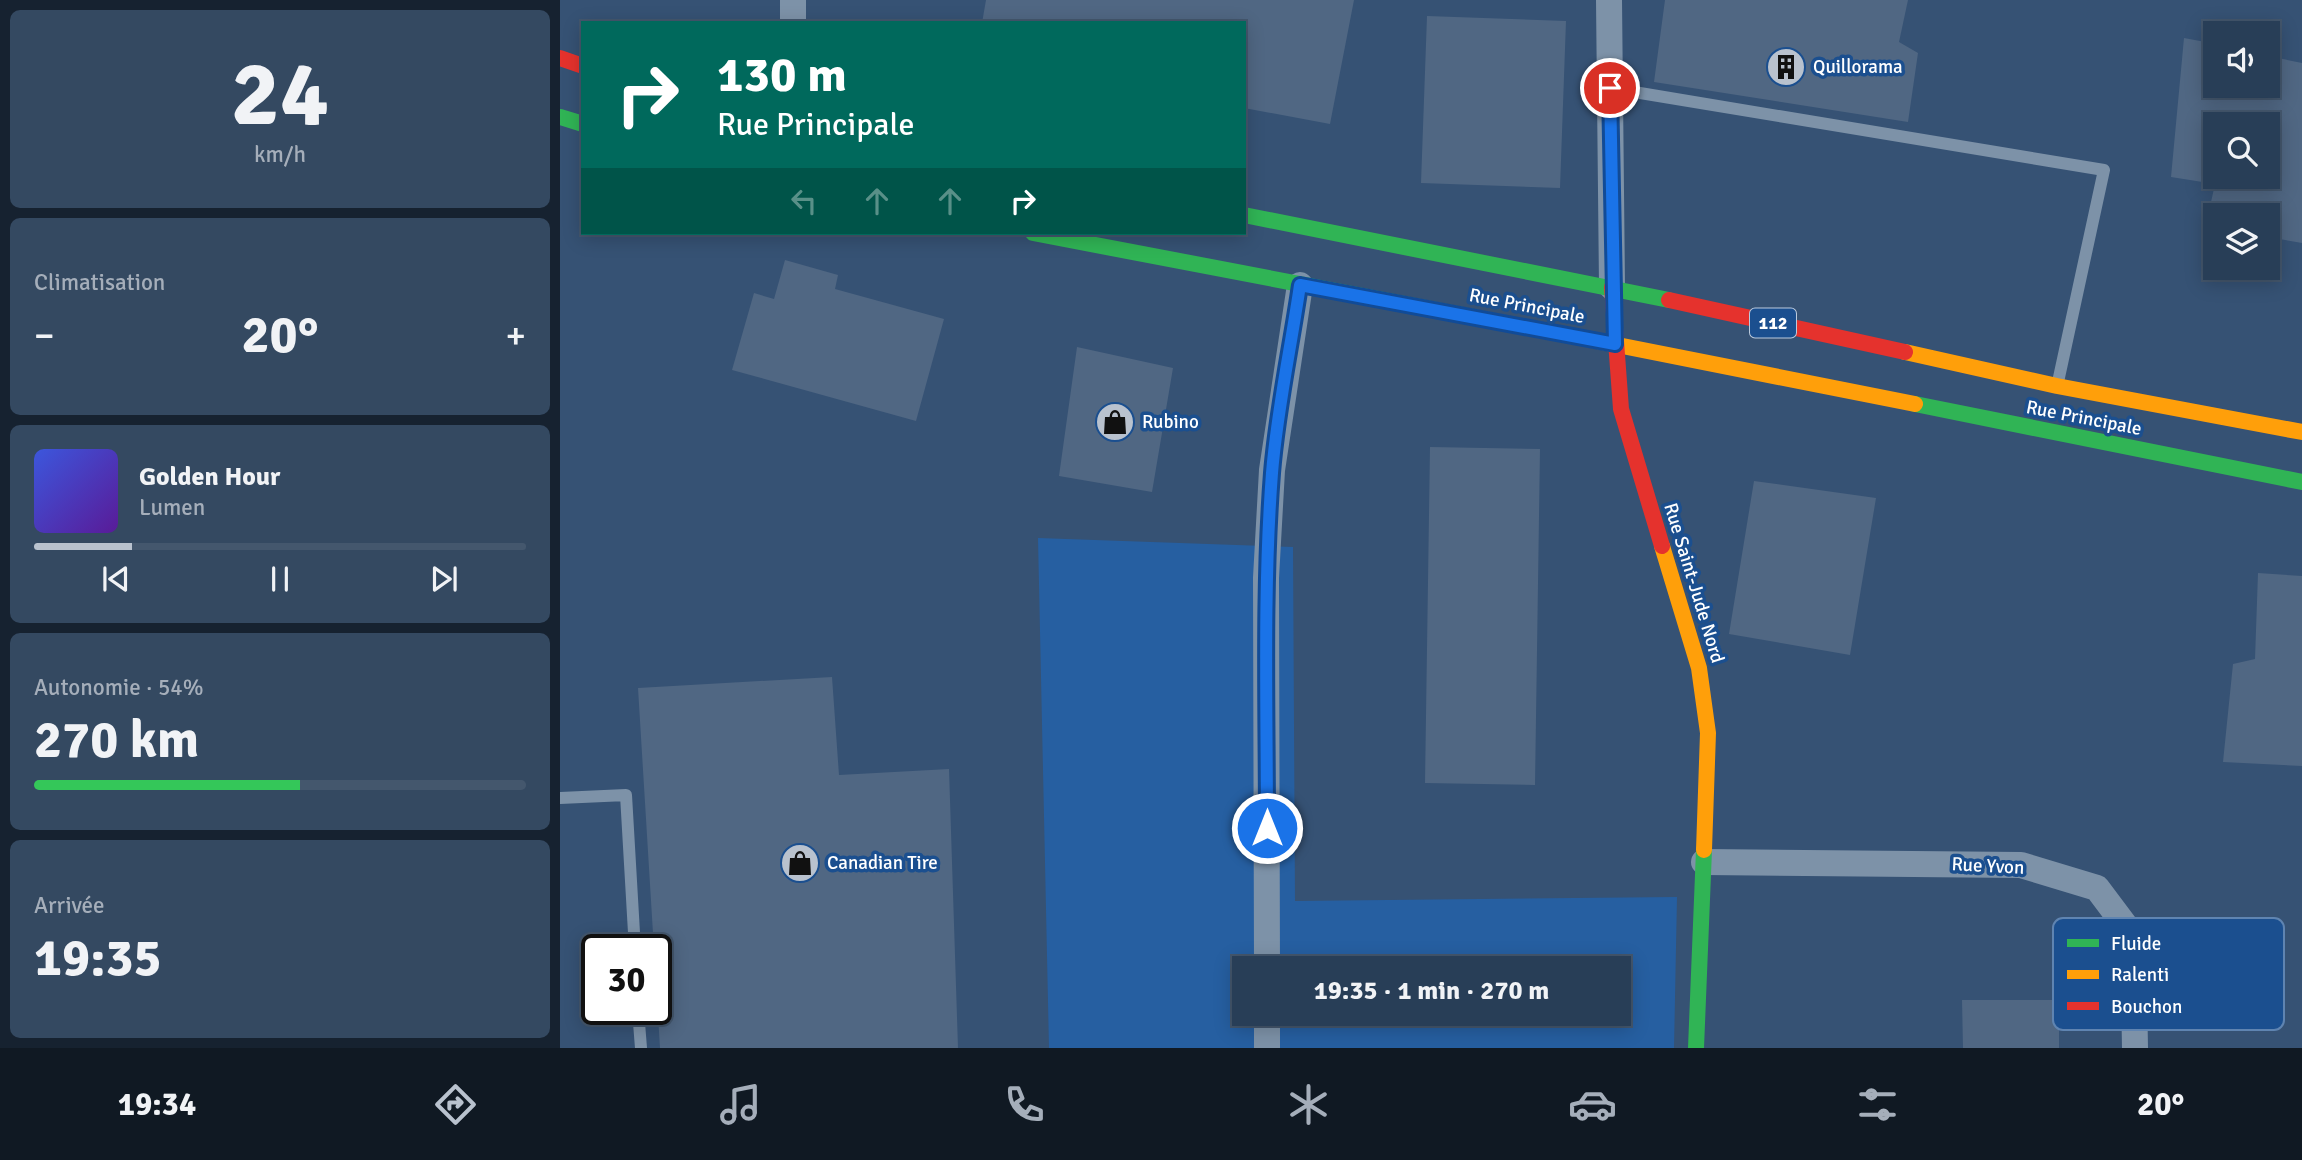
<!DOCTYPE html>
<html lang="fr">
<meta charset="utf-8">
<style>
body{margin:0;font-family:Signika,sans-serif;background:#344961;color:#f1f3f6;height:100vh;display:flex;flex-direction:column;font-size:26px;white-space:nowrap}
*{box-sizing:border-box;margin:0}
p{font-size:23px;color:#a5aeba}
.icon{flex:none;width:38px;height:38px;fill:none;stroke:currentColor;stroke-width:2;stroke-linecap:round;stroke-linejoin:round}
.map{position:relative;flex:1;overflow:hidden}
.details{display:flex;flex-direction:column;gap:10px;padding:10px;background:#162230;width:560px}
.details>*{flex:none}
.top-card{position:absolute;left:21px;top:21px;width:665px;height:214px;border-radius:0px;box-shadow:0 4px 18px #0003,0 0 0 2px #44576d;background:#00695c;color:#fff;overflow:hidden}
.controls{position:absolute;left:1643px;top:21px;display:grid;gap:14px}
.controls a{display:grid;place-items:center;width:77px;height:77px;border-radius:0px;background:#283e57;box-shadow:0 4px 18px #0003,0 0 0 2px #44576d;font-size:35px}
.speed{position:absolute;left:21px;top:934px;display:flex;gap:14px;font-size:35px;font-weight:700;text-align:center}
.speed>*{display:grid;place-content:center;width:91px;height:91px;border-radius:50%;background:#283e57;box-shadow:0 4px 18px #0003,0 0 0 2px #44576d;line-height:1}
.speed .limit{border:4px solid #111;border-radius:10px;background:#fff;color:#111}
.pin{position:absolute;display:grid;place-items:center;width:60px;height:60px;color:#fff;margin:-30px;border:4px solid #fff;border-radius:50%;box-shadow:0 2px 7px #0007}
.me{position:absolute;width:77px;margin:-38px;rotate:0deg;stroke-linejoin:round;filter:drop-shadow(0 0 5px #0008)}
.turn{display:flex;align-items:center;gap:24px;height:147px;padding:0 21px;font-size:32px}
.turn .icon{width:91px;height:91px;stroke-width:2.5}
.turn b{display:block;font-size:49px;line-height:60px}
.lanes{display:flex;align-items:center;height:66px;padding:0 21px;background:#0003;justify-content:center;gap:35px;direction:ltr}
.lanes .off{opacity:.35}
.big{font-size:52px;font-weight:700;line-height:1.1}
.details .widget{flex:1;display:flex;flex-direction:column;justify-content:center;gap:10px;min-width:0;padding:0 24px;border-radius:10px;background:#344961}
.details .dial{align-items:center;gap:0}
.dial b{font-size:91px;line-height:1}
.song{display:flex;align-items:center;gap:21px}
.cover{width:84px;height:84px;border-radius:10px;background:linear-gradient(135deg,hsl(230 70% 55%),hsl(270 70% 35%))}
.played{height:7px;border-radius:4px;background:linear-gradient(90deg,#b9c2ce 20%,#44576d 20%)}
.keys{display:flex;justify-content:space-around;direction:ltr}
.heat{display:flex;justify-content:space-between;align-items:center;font-size:38px;direction:ltr}
.charge{height:10px;border-radius:5px;background:linear-gradient(90deg,#34c759 54%,#44576d 0)}
.trip{position:absolute;left:672px;top:956px;width:399px;height:70px;border-radius:0px;background:#283e57;box-shadow:0 4px 18px #0003,0 0 0 2px #44576d;font-weight:700;line-height:70px;text-align:center}
.tabs{display:flex;height:112px;justify-content:space-around;align-items:center;background:#101923;color:#a5aeba}
.tabs .icon{width:49px;height:49px}
.tabs .selected{color:#b9c2ce}
.tabs b{font-size:32px;color:#f1f3f6}
main{display:flex;flex:1;min-height:0}
.map>svg:first-child{display:block}
.green{fill:#265fa1;fill-rule:evenodd}
.building{fill:#506783;fill-rule:evenodd}
.lines{fill:none;stroke-linecap:round;stroke-linejoin:round}
.lane{stroke:#7d92a8;stroke-width:12}
.street{stroke:#7d92a8;stroke-width:26}
.fast{stroke:#30b455;stroke-width:16}
.slow{stroke:#ff9f0a;stroke-width:16}
.jam{stroke:#e5322d;stroke-width:16}
.route-casing{stroke:#114b97;stroke-width:18}
.route{stroke:#1a73e8;stroke-width:12}
.labels{text-anchor:middle;dominant-baseline:central;stroke-width:7;stroke-linejoin:round;paint-order:stroke}
.shield{fill:#1b4f8f;stroke:#bbcadd;stroke-width:2}
.shield-label{font-size:18px;font-weight:bold;fill:#fff}
.poi-label{font-size:19px;fill:#fff;stroke:#1b4f8f;text-anchor:start}
.street-label{font-size:19px;fill:#fff;stroke:#1b4f8f}
.key{fill:#1b4f8f;stroke:#5f84b1;stroke-width:2}
.key-label{font-size:19px;fill:#fff}
</style>
<main>
<section class="details">
<div class="widget dial"><b>24</b><p>km/h</p></div>
<div class="widget"><p>Climatisation</p>
<div class="heat"><a>−</a><b class="big">20°</b><a>+</a></div>
</div>
<div class="widget">
<div class="song"><i class="cover"></i><div><b>Golden Hour</b><p>Lumen</p></div></div>
<div class="played"></div>
<div class="keys"><svg class="icon" aria-label="previous" viewBox="0 0 24 24"><path d="M18 5L8 12l10 7zM5 5v14"/></svg><svg class="icon" aria-label="pause" viewBox="0 0 24 24"><path d="M8 5v14M16 5v14"/></svg><svg class="icon" aria-label="next" viewBox="0 0 24 24"><path d="M6 5l10 7-10 7zM19 5v14"/></svg></div>
</div>
<div class="widget"><p>Autonomie · 54%</p><b class="big">270 km</b><div class="charge"></div></div>
<div class="widget"><p>Arrivée</p><b class="big">19:35</b></div>
</section>
<div class="map">
<svg width="1742" height="1048" viewBox="0 0 1742 1048">
<rect width="100%" height="100%" fill="#365274"/>
<!-- green -->
<path class="green" d="M478 538 733 547 735 901 1117 897 1114 1048H489ZM684 968H1059V1013H684Z"/>
<!-- building -->
<path class="building" d="M426 0H794L770 124 684 108V23H422Z
M1105 0H1348L1339 42 1358 53 1348 122 1094 82Z
M867 16 1006 21 1000 188 861 183Z
M1624 38 1656 44V86H1708V56L1742 63V243L1708 237V215H1656V227L1646 225 1655 184 1611 177ZM1656 124H1708V177H1656Z
M225 260 278 275 275 289 384 319 356 421 172 370 194 293 214 299Z
M517 347 613 368 592 492 499 476Z
M870 447 980 449 975 785 865 783Z
M1194 481 1316 498 1290 655 1169 634Z
M1698 573 1742 576V766L1663 762 1673 664 1695 659Z
M272 677 279 775 389 769 398 1048H100L78 688Z
M1402 1000H1499V1048H1403Z"/>
<g class="lines">
<!-- lane -->
<path class="lane" d="M1050 88 1544 170 1498 382
M0 798 66 795 75 950
M78 1010 81 1048"/>
<!-- street -->
<path class="street" d="M233 0V23
M1049 0 1052 287
M1144 862 1461 865 1537 888 1573 936 1575 1048
M707 968 706 578 712 470 740 285
M707 1013V1048"/>
<!-- fast -->
<path class="fast" d="M0 117 23 124
M684 215 1109 300
M473 233 1007 335
M1355 404 1742 482
M1136 1048 1144 850"/>
<!-- slow -->
<path class="slow" d="M1007 335 1355 404
M1345 352 1497 386 1742 432
M1102 546 1139 668 1148 733 1144 850"/>
<!-- jam -->
<path class="jam" d="M0 58 23 66
M1052 287 1061 409 1102 546
M1109 300 1345 352"/>
</g>
<g class="lines">
<defs>
<path id="route" d="M707 828C707 710 703 591 712 473 717 410 731 347 740 285L1055 344 1050 88"/>
</defs>
<!-- route casing -->
<use href="#route" class="route-casing"/>
<!-- route -->
<use href="#route" class="route"/>
</g>
<!-- icons -->
<defs>
<symbol id="building-disc" viewBox="-11 -11 22 22"><circle r="9.5" fill="#b9c2ce" stroke="#1b4f8f"/><path d="M-4-6H4V6H1V3H-1V6H-4ZM-2.5-4.3h1.7v1.8h-1.7ZM.8-4.3h1.7v1.8H.8ZM-2.5-1h1.7V.8h-1.7ZM.8-1h1.7V.8H.8Z" fill="#111"/></symbol>
<symbol id="shop-disc" viewBox="-11 -11 22 22"><circle r="9.5" fill="#b9c2ce" stroke="#1b4f8f"/><path d="M-5-2.5h2.3a2.7 3.5 0 0 1 5.4 0H5L5.5 6h-11ZM-1.5-2.5h3a1.5 2.3 0 0 0-3 0Z" fill="#111"/></symbol>
</defs>
<g fill-rule="evenodd">
<use href="#building-disc" x="1204" y="45" width="44" height="44"/>
<use href="#shop-disc" x="533" y="400" width="44" height="44"/>
<use href="#shop-disc" x="218" y="841" width="44" height="44"/>
</g>
<g class="labels">
<!-- shield labels -->
<rect class="shield" x="1190" y="308.5" width="46" height="29" rx="5"/>
<g class="shield-label">
<text x="1213" y="323">112</text>
</g>
<!-- poi labels -->
<g class="poi-label">
<text x="1253" y="67">Quillorama</text>
<text x="582" y="422">Rubino</text>
<text x="267" y="863">Canadian Tire</text>
</g>
<!-- street labels -->
<g class="street-label">
<text transform="translate(967 306) rotate(11)">Rue Principale</text>
<text transform="translate(1524 418) rotate(11)">Rue Principale</text>
<text transform="translate(1134 583) rotate(73)">Rue Saint-Jude Nord</text>
<text transform="translate(1428 866) rotate(3)">Rue Yvon</text>
</g>
</g>
<!-- legend -->
<rect x="1493" y="918" width="231" height="112" rx="10" class="key"/>
<rect x="1507" y="939" width="32" height="8" fill="#30b455"/>
<rect x="1507" y="970" width="32" height="9" fill="#ff9f0a"/>
<rect x="1507" y="1002" width="32" height="8" fill="#e5322d"/>
<g class="key-label">
<text x="1551" y="950">Fluide</text>
<text x="1551" y="981">Ralenti</text>
<text x="1551" y="1013">Bouchon</text>
</g>
</svg>
<div class="controls">
<a><svg class="icon" aria-label="sound" viewBox="0 0 24 24"><path d="M4 9h4l5-4v14l-5-4H4zM17 9q2 3 0 6"/></svg></a>
<a><svg class="icon" aria-label="search" viewBox="0 0 24 24"><circle cx="10" cy="10" r="6"/><path d="M15 15l6 6"/></svg></a>
<a><svg class="icon" aria-label="layers" viewBox="0 0 24 24"><path d="M12 4l9 5-9 5-9-5zM3 14l9 5 9-5"/></svg></a>
</div>
<div class="speed"><div class="limit">30</div></div>
<div class="pin" style="left:1050px;top:88px;background:#d93025"><svg class="icon" aria-label="arrive" viewBox="0 0 24 24"><path d="M6 21V4h12l-3 4 3 4H6"/></svg></div>
<svg class="me" style="left:707px;top:828px" viewBox="-20 -20 40 40"><circle r="17" fill="#1a73e8" stroke="#fff" stroke-width="3"/><path d="M0-11L8 9 0 5-8 9z" fill="#fff"/></svg>
<div class="trip">19:35 · 1 min · 270 m</div>
<div class="top-card">
<div class="turn"><svg class="icon" aria-label="right" viewBox="0 0 24 24"><path d="M7 20v-9h11M14 6l5 5-5 5"/></svg><div><b>130 m</b>Rue Principale</div></div>
<div class="lanes"><svg class="icon off" aria-label="left" viewBox="0 0 24 24"><path d="M17 20v-9H6M10 6l-5 5 5 5"/></svg><svg class="icon off" aria-label="ahead" viewBox="0 0 24 24"><path d="M12 20V5M6 11l6-6 6 6"/></svg><svg class="icon off" aria-label="ahead" viewBox="0 0 24 24"><path d="M12 20V5M6 11l6-6 6 6"/></svg><svg class="icon" aria-label="right" viewBox="0 0 24 24"><path d="M7 20v-9h11M14 6l5 5-5 5"/></svg></div>
</div>
</div>
</main>
<nav class="tabs">
<b>19:34</b>
<svg class="icon selected" aria-label="directions" viewBox="0 0 24 24"><path d="M12 3l9 9-9 9-9-9zM9 14v-3h6M13 9l2 2-2 2"/></svg>
<svg class="icon" aria-label="music" viewBox="0 0 24 24"><path d="M9 18V5l10-2v13"/><circle cx="6" cy="18" r="3"/><circle cx="16" cy="16" r="3"/></svg>
<svg class="icon" aria-label="phone" viewBox="0 0 24 24"><path d="M5 4h4l2 5-3 2q2 4 5 5l2-3 5 2v4C11 20 4 13 5 4z"/></svg>
<svg class="icon" aria-label="climate" viewBox="0 0 24 24"><path d="M12 3v18M4 7l16 10M4 17L20 7"/></svg>
<svg class="icon" aria-label="car" viewBox="0 0 24 24"><path d="M5 17H2v-5l4-1 3-4h7l3 4 3 1v5h-3M9 17h6M6 11h13"/><circle cx="7" cy="17" r="2"/><circle cx="17" cy="17" r="2"/></svg>
<svg class="icon" aria-label="filters" viewBox="0 0 24 24"><path d="M4 7h16M4 17h16"/><circle cx="9" cy="7" r="2"/><circle cx="15" cy="17" r="2"/></svg>
<b>20°</b>
</nav>
